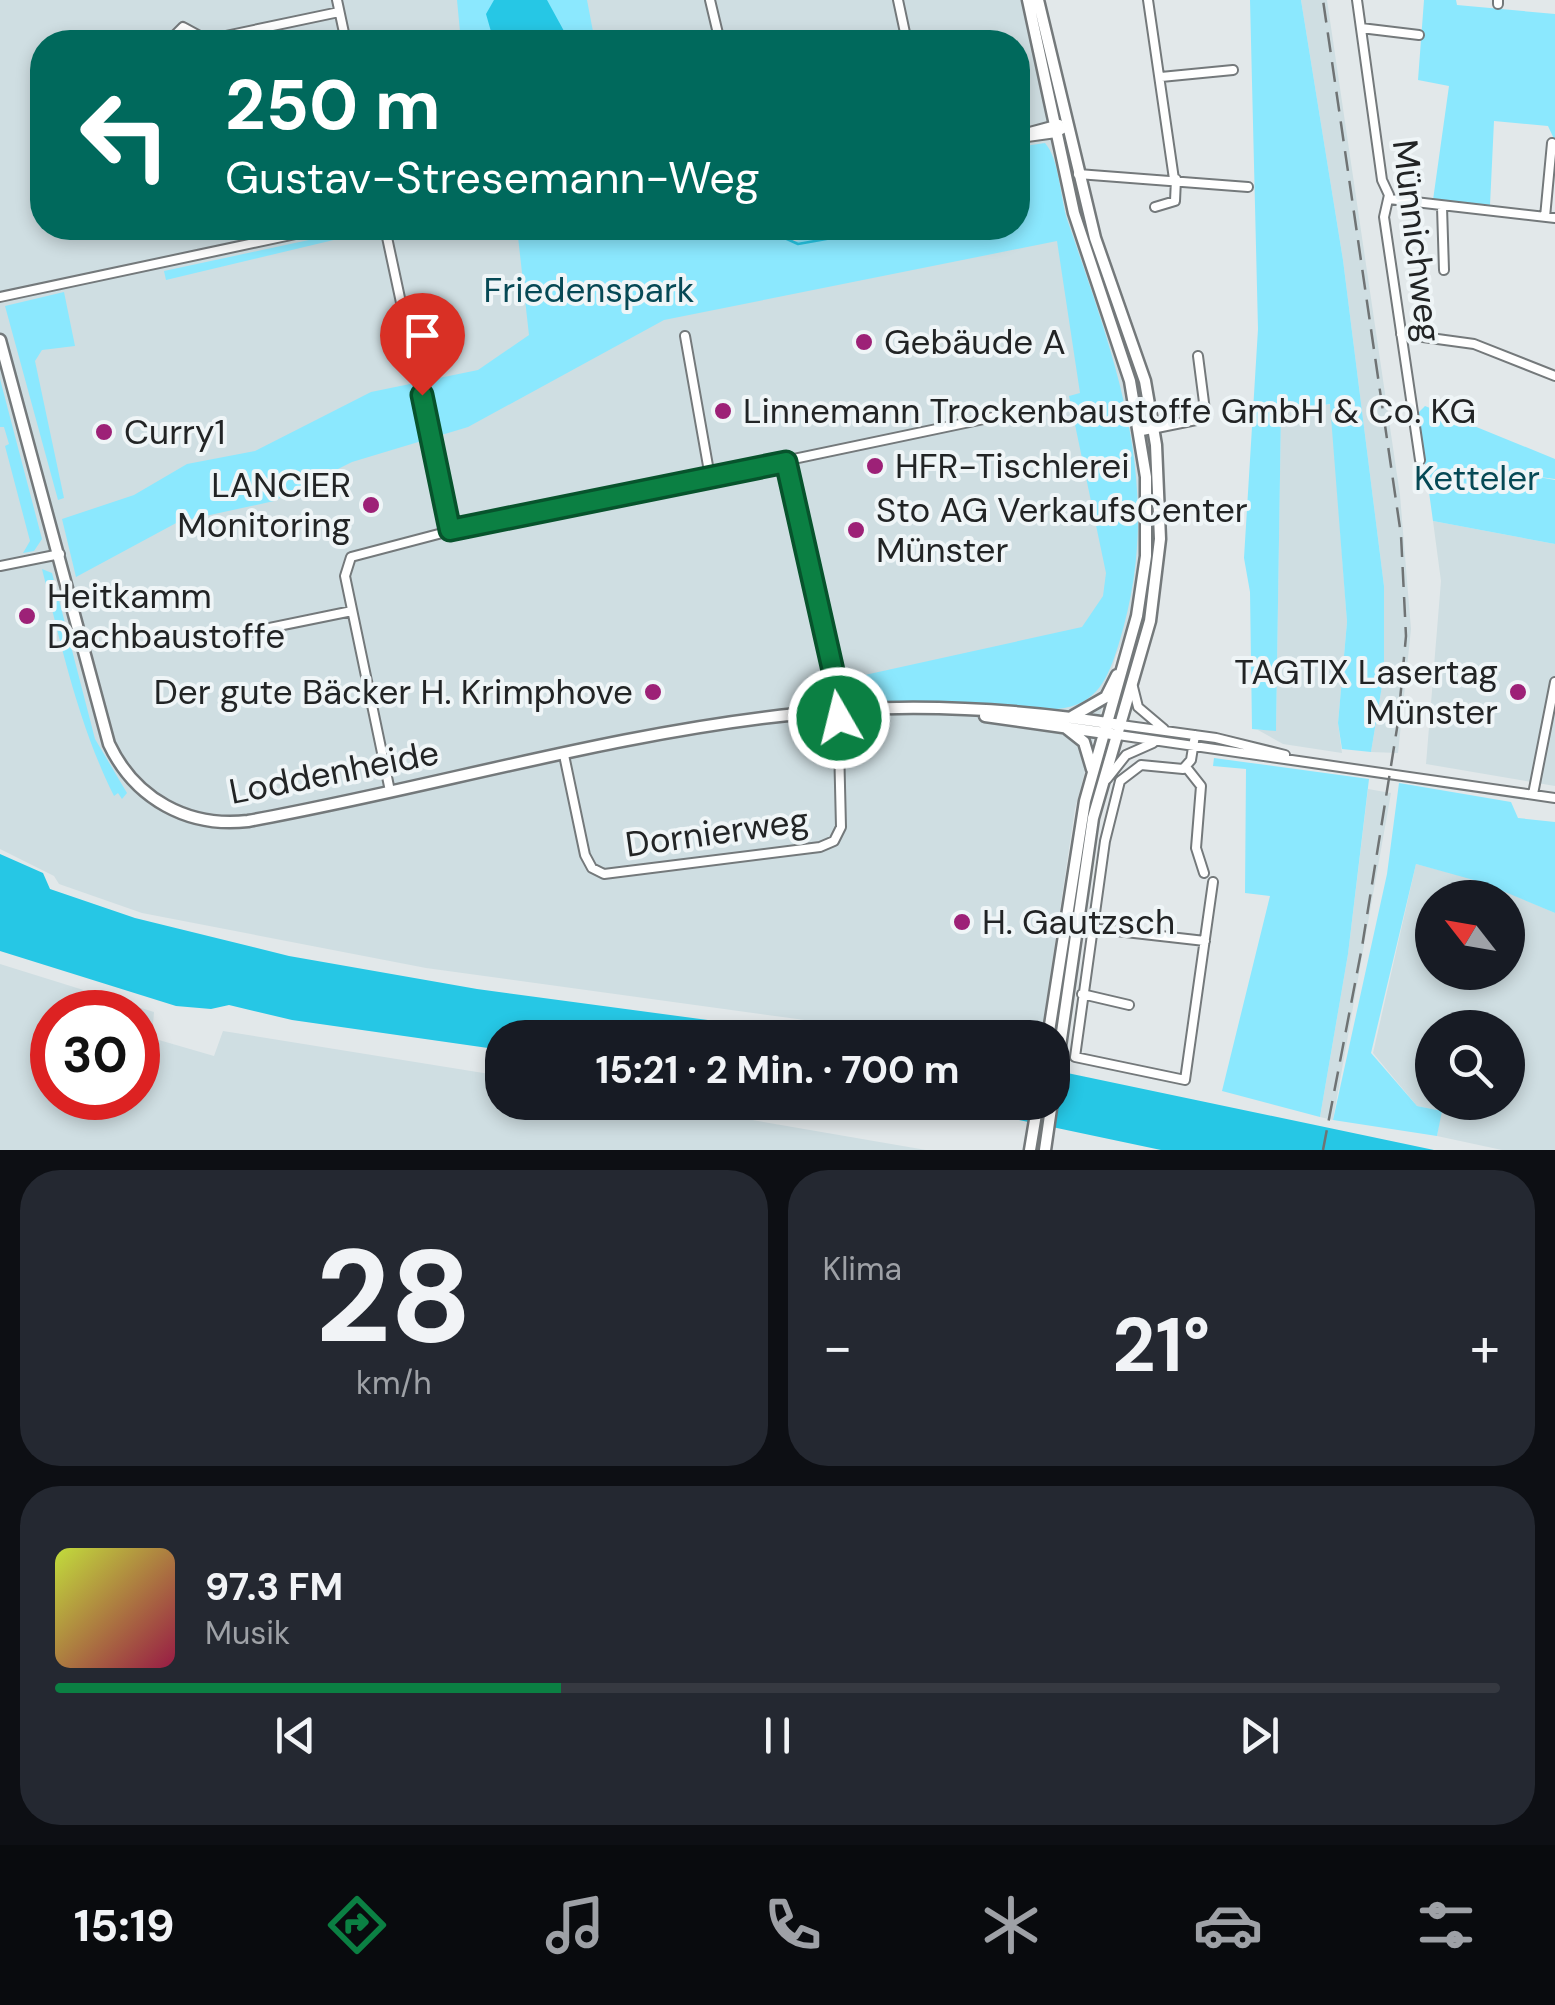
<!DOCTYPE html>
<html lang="de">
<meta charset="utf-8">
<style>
body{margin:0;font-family:"DM Sans",sans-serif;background:#242831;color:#f1f3f6;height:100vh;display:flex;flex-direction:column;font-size:38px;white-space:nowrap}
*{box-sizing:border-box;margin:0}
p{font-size:32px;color:#9ea1a6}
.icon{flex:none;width:55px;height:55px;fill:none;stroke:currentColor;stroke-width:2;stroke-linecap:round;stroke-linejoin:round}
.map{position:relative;height:1150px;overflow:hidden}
.side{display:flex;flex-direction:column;gap:20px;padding:20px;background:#0d0f14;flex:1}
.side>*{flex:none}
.hud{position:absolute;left:30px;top:30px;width:1000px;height:210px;border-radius:40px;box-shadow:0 5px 15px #0003;background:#00695c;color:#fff;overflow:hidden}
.needle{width:65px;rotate:301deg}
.controls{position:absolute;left:1415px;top:880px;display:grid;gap:20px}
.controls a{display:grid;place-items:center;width:110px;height:110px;border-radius:50%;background:#171b24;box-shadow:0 5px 15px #0003;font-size:50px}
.speed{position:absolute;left:30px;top:990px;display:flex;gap:20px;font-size:50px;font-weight:700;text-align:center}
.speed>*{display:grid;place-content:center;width:130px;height:130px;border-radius:50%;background:#171b24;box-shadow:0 5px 15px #0003;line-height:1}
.speed .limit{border:15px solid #d22;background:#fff;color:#111}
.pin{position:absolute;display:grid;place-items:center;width:85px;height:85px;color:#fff;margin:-102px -42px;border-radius:50% 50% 50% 0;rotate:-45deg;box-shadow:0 0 10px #0007}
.pin .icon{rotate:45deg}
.me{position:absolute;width:110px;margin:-55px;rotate:352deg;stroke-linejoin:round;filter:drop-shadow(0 0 8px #0008)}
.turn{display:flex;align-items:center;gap:35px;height:210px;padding:0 30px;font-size:45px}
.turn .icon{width:130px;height:130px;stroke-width:2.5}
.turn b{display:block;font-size:70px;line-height:85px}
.big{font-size:75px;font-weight:700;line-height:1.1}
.side .card{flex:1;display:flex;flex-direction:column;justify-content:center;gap:15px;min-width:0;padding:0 35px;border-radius:40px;background:#242831}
.side .dial{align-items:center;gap:0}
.dial b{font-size:130px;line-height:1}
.song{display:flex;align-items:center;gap:30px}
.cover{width:120px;height:120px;border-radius:15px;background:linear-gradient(135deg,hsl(70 70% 55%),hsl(340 70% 35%))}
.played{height:10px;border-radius:5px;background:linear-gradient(90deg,#0b8043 35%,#363941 35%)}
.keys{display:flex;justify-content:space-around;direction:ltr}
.heat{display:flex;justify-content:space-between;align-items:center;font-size:55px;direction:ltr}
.side .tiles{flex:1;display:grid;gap:20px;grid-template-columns:1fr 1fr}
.card:last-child{grid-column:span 2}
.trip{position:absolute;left:485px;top:1020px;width:585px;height:100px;border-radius:40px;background:#171b24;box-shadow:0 5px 15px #0003;font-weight:700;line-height:100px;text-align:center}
.menu{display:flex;height:160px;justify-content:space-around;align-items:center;background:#090b0e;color:#9ea1a6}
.menu .icon{width:70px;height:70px}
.menu .selected{color:#0b8043}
.menu b{font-size:45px;color:#f1f3f6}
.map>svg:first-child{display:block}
.built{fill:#cfdee2;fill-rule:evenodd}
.green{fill:#8be8fe}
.water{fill:#26c7e5}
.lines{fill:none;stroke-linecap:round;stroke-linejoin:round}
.stream{stroke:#26c7e5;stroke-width:2.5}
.street-casing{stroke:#74797b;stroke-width:12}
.secondary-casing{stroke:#74797b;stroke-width:15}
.street{stroke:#fff;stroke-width:8}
.secondary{stroke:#fff;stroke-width:10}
.rail{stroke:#6f7374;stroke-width:2.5;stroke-dasharray:20 10;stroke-linecap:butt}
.route-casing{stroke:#07532c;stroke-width:25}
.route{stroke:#0b8043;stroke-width:18}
.poi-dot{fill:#9d2177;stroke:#eff5f7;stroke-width:4}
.labels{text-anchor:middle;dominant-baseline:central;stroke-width:8;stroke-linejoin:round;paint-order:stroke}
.street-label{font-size:35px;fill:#222425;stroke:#eff5f7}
.park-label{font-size:35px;fill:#064955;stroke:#eff5f7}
.poi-label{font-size:35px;fill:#222425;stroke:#eff5f7;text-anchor:start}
</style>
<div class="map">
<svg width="1555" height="1150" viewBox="0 0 1555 1150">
<rect width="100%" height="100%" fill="#e2e8ea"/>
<!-- built -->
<path class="built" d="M0 0H1024L1071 213 1127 378 1143 477V538L1134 618 1116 655 1075 809 1041 1037H928L426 968 142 913 59 884 54 876 0 849ZM42 42H1018V228H42Z
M1301 0H1327L1400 495 1411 629 1398 753 1371 752 1384 674V586L1343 260Z
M1331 404 1347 622 1338 723 1342 753 1283 744 1258 730H1276L1281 412Z
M1433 521 1555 544V786L1426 764 1441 581Z
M1368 789 1391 793 1333 1120 1320 1117 1348 954Z
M1416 864 1481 881 1555 913V1150H1502L1437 1136 1441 1111 1417 1106 1373 1053ZM1432 898H1508V972H1432ZM1432 1028H1508V1102H1432Z
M0 964 154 1012 152 1038 214 1056 223 1031 502 1076V1102L653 1103 926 1150H0ZM138 1012V1098H52V1012Z"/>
<!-- green -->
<path class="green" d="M457 0H587L595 42H461Z
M1250 0H1301L1343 260 1384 586V674L1371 752 1342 749 1338 723 1347 622 1330 404 1281 412 1276 731 1252 729 1250 592 1244 558 1258 329Z
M1424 0H1456L1457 5 1555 14V141L1548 126 1494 121 1490 205 1433 200 1449 86 1418 80Z
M1045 143C1060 160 1060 199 1068 222 1117 366 1166 490 1119 643 1108 678 1098 705 1057 709L847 699 842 680 1082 627 1103 596 1106 573 1069 396 1080 393 1057 241 664 320 468 427 352 462 274 501 178 522 76 577 62 519 134 495 187 464 255 451 371 392 478 370 529 335 517 228H771L791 242 862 228H1018V147Z
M365 228H375L379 237 365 239 363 233 166 280 164 271Z
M64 292 75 346 42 350 35 361 64 498 58 500 5 306Z
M0 379 42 539 34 551 23 553 30 541 5 446 9 444 4 427H0Z
M1425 406 1555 459V479L1533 476 1555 480V544L1433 521 1418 413Z
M42 569 52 573 95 739 127 793 122 799 118 793 114 796C78 724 60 640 42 569Z
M1214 758 1369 779 1348 954 1320 1117 1222 1091 1270 896 1245 893 1246 769 1213 766Z
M1399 783 1511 802 1518 818 1555 822V913L1481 882 1416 864 1371 1053 1417 1106 1442 1111 1437 1136 1333 1120 1387 874Z"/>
<!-- water -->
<path class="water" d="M494 0H547L570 42H494L486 14Z
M0 854 43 873 50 889 135 918 289 956 477 989 834 1037 502 1038V1050L292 1020 229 1005 211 1009 176 1006 0 951Z
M1053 1070 1434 1150H1161L1019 1120 893 1103 1052 1102Z"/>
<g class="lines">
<!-- stream -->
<path class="stream" d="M762 228 798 244 888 228"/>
<defs>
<path id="street" d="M337 0 346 42
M710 0 720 42
M898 0 907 42
M1148 0 1174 179
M1357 0 1382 180 1389 195 1384 217 1420 460
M1498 4V0
M1361 28 1419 35
M175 42V35L183 27 207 40
M197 42 339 12
M1161 77 1233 70
M1018 135 1059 124
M1020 138 1056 133 1068 126
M1078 174 1248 187
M1389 199 1555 218
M1155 207 1175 201 1176 179
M1442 207 1444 270
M1545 217 1552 143
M385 228 450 531
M0 297 324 228
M1401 334 1474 344 1555 376
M685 336 710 477
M1142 431 1206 418 1198 356
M0 566 60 554
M210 640 352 611
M1133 687 1138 707 1164 729
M1121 725 1216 738 1285 755
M1118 735 1555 798
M1195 735 1191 760 1183 769 1141 765 1120 781 1105 841 1075 1057 1185 1080 1213 882
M564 755 585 855 592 868 604 874 820 847 834 841 841 827 838 703 786 462
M1186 767 1201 786 1196 848 1204 873
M1107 779 1126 755 1153 743
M390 791 345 576 351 557 450 531 1008 414 1024 420
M1533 794 1555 682
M1090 928 1205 941
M1082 994 1129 1005"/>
<path id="secondary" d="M1028 0 1074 213 1130 381 1146 477V556L1137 616 1085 801 1048 1038
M1038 0 1095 238 1145 381 1156 445 1160 539 1150 621 1093 818 1045 1150
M0 340 109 744C135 799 188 828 248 821 431 788 612 733 797 714 905 702 1014 708 1121 725
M985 716 1112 734
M1073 716 1106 697 1117 675
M1065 727 1084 742 1092 769
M1030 1150 1038 1102"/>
</defs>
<!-- street casing -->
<use href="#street" class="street-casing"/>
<!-- secondary casing -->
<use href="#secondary" class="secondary-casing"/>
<!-- street -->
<use href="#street" class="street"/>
<!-- secondary -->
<use href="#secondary" class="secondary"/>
<!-- rail -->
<path class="rail" d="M1323 1150 1362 947 1398 722 1406 636 1401 535 1323 0"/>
</g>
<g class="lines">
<defs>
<path id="route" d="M422 395 450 530 786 462 836 684 839 718"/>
</defs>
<!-- route casing -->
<use href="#route" class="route-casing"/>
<!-- route -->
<use href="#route" class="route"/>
</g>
<!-- markers -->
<g class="poi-dot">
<circle cx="864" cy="342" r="10"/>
<circle cx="723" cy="411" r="10"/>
<circle cx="104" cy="432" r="10"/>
<circle cx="875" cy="466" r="10"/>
<circle cx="371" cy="505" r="10"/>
<circle cx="856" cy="530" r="10"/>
<circle cx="27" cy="616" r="10"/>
<circle cx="653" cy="692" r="10"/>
<circle cx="1518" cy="692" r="10"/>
<circle cx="962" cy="922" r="10"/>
</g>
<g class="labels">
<!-- street labels -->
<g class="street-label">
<text transform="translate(1417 241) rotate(83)">Münnichweg</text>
<text transform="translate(334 772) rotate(-11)">Loddenheide</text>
<text transform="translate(717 832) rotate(-8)">Dornierweg</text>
</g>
<!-- park labels -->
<g class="park-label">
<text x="589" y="290">Friedenspark</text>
<text x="1477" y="478">Ketteler</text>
</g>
<!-- poi labels -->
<g class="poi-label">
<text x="884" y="342">Gebäude A</text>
<text x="743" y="411">Linnemann Trockenbaustoffe GmbH &amp; Co. KG</text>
<text x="124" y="432">Curry1</text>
<text x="895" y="466">HFR-Tischlerei</text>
<text x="351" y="485" text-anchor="end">LANCIER<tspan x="351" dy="40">Monitoring</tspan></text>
<text x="876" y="510">Sto AG VerkaufsCenter<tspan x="876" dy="40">Münster</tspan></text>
<text x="47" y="596">Heitkamm<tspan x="47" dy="40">Dachbaustoffe</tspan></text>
<text x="1498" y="672" text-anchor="end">TAGTIX Lasertag<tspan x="1498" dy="40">Münster</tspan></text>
<text x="633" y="692" text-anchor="end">Der gute Bäcker H. Krimphove</text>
<text x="982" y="922">H. Gautzsch</text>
</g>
</g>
</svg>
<div class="controls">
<a><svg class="needle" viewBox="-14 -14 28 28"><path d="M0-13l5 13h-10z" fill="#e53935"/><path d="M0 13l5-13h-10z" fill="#9ea1a6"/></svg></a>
<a><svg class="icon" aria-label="search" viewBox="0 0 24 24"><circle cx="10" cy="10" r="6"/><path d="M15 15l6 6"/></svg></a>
</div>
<div class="speed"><div class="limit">30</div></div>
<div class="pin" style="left:422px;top:395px;background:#d93025"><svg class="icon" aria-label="arrive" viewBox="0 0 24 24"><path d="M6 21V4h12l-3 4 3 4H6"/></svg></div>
<svg class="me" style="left:839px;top:718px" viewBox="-20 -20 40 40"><circle r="17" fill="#0b8043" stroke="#fff" stroke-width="3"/><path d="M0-11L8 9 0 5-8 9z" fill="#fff"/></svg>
<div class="trip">15:21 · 2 Min. · 700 m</div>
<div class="hud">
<div class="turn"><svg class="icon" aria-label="left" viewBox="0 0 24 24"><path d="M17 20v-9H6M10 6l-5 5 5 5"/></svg><div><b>250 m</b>Gustav-Stresemann-Weg</div></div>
</div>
</div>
<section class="side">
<div class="tiles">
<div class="card dial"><b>28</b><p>km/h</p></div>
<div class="card"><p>Klima</p>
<div class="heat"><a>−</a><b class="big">21°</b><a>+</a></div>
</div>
<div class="card">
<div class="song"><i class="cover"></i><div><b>97.3 FM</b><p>Musik</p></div></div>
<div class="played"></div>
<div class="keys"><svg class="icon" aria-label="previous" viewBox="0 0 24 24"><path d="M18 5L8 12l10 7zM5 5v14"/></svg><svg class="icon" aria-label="pause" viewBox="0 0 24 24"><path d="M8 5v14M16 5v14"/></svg><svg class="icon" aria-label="next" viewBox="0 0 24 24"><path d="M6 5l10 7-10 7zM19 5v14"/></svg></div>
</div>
</div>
</section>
<nav class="menu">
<b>15:19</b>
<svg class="icon selected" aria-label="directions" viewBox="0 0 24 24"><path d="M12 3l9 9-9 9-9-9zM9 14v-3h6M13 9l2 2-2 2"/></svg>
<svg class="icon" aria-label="music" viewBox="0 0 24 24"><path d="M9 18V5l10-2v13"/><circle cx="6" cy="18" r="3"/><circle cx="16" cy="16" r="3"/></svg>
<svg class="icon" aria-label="phone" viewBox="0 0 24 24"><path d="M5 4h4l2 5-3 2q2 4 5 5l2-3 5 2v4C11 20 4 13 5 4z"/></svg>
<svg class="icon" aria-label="climate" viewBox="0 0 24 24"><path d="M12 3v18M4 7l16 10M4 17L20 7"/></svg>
<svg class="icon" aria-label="car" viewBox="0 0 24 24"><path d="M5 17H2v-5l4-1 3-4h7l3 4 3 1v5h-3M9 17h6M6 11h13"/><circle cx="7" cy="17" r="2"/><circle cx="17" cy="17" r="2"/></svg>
<svg class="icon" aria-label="filters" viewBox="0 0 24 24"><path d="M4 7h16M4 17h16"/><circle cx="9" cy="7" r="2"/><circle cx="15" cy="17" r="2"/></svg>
</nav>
